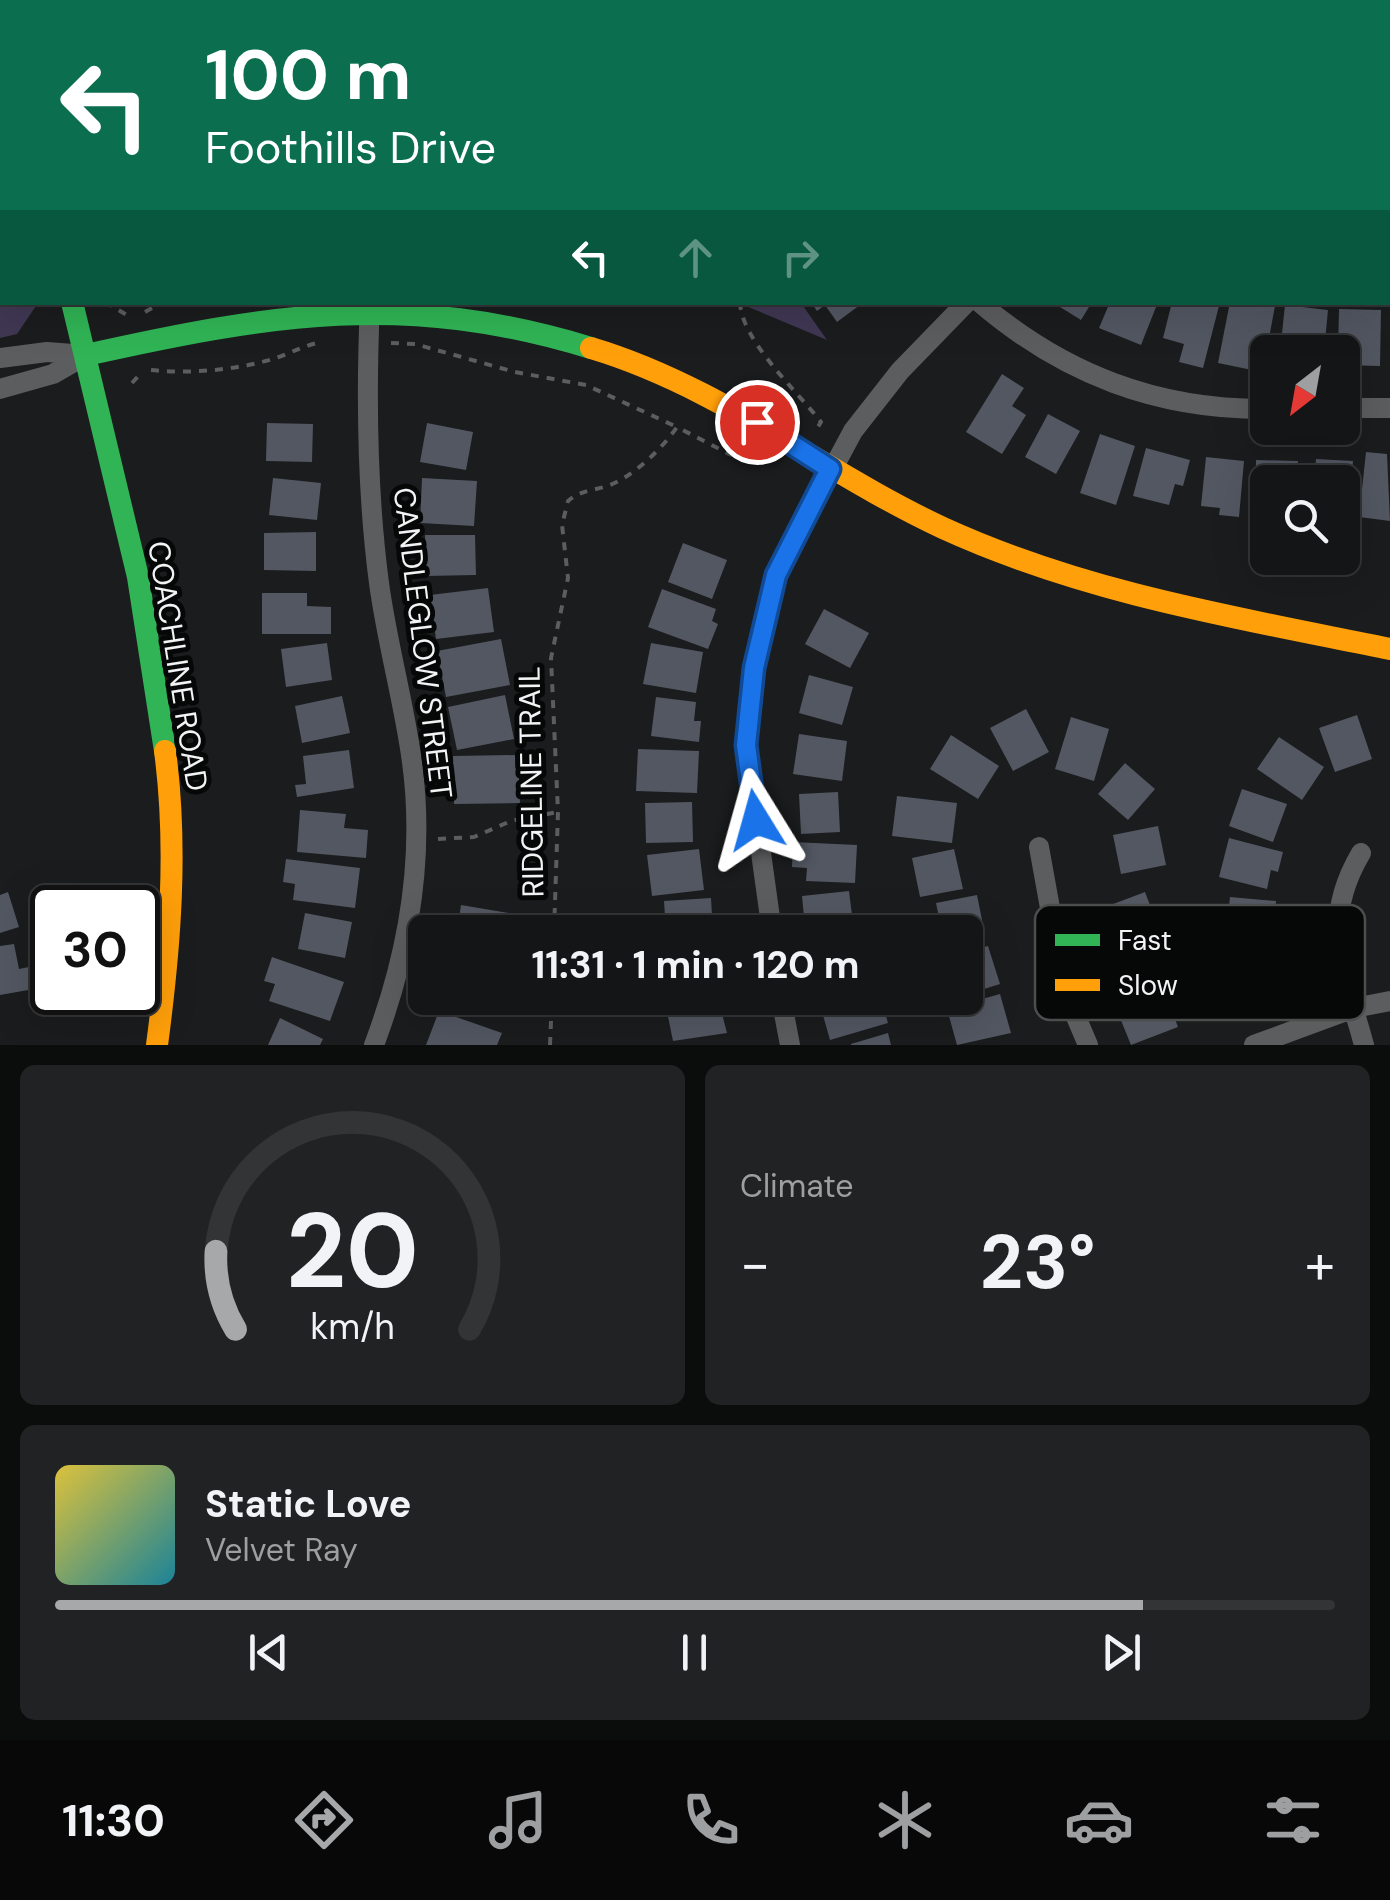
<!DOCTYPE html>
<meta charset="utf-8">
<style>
body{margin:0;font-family:"DM Sans",sans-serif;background:#212223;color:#f1f3f6;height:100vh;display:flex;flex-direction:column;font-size:38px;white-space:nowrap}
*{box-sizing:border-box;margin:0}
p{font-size:32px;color:#9d9fa1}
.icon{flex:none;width:55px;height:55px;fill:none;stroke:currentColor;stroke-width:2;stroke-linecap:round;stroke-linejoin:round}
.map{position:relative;height:1045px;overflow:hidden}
.details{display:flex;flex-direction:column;gap:20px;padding:20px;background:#0b0c0c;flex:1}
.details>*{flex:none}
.guide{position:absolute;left:0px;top:0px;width:1390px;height:305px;box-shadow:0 10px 40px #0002,0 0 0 2px #333435;background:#0b6e4f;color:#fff;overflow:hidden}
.needle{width:65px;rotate:211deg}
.tools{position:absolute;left:1250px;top:335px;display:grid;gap:20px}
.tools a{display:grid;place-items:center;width:110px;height:110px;border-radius:15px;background:#141516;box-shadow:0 10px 40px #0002,0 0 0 2px #333435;font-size:50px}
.speed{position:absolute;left:30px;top:885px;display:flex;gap:20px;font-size:50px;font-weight:700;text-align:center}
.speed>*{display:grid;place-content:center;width:130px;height:130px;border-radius:50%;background:#141516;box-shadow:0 10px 40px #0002,0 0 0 2px #333435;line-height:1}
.speed .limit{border:5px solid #111;border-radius:15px;background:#fff;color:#111}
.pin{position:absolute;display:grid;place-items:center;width:85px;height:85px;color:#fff;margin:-42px;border:5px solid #fff;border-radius:50%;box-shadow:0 2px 10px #0007}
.me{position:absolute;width:110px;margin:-55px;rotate:352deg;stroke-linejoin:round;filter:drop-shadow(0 0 8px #0008)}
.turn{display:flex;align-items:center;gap:35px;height:210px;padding:0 40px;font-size:45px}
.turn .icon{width:130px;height:130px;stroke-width:2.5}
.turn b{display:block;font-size:70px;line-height:85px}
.lanes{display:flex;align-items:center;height:95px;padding:0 40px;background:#0003;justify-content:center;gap:50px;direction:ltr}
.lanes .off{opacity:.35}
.big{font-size:75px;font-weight:700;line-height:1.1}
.details .widget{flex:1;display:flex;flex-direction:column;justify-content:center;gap:15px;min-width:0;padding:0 35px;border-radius:15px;background:#212223}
.details .dial{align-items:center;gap:0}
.dial svg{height:260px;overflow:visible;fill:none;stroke:#333435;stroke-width:7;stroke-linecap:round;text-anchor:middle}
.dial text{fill:#f1f3f6;stroke:none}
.song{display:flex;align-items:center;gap:30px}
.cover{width:120px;height:120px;border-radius:15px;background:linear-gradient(135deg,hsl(50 70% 55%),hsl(190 70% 35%))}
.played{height:10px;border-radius:5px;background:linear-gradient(90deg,#a6a8a9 85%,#333435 85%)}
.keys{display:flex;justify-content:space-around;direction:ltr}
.heat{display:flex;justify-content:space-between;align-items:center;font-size:55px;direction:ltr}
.details .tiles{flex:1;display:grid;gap:20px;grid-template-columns:1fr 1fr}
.widget:last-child{grid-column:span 2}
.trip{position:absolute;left:408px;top:915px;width:575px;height:100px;border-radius:15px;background:#141516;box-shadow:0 10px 40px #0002,0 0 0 2px #333435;font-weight:700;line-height:100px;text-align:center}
.tabs{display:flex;height:160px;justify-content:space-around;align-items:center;background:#080809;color:#9d9fa1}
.tabs .icon{width:70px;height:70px}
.tabs .selected{color:#a6a8a9}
.tabs b{font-size:45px;color:#f1f3f6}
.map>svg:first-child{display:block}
.green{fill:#403753}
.building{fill:#525762}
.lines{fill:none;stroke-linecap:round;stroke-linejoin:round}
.path{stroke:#5b5d5e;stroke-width:4;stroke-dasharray:8 8;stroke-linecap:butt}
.street{stroke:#5c5d5e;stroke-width:20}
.fast{stroke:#30b455;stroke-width:22}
.slow{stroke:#ff9f0a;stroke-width:22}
.route-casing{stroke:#114b97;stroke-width:25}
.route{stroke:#1a73e8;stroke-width:18}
.labels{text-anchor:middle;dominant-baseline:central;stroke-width:10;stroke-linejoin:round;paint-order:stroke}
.street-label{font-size:30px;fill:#f1f3f5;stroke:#060707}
.key{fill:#060707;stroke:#4c4e4e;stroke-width:2.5}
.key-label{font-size:28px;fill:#f1f3f5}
</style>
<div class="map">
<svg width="1390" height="1045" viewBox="0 0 1390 1045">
<rect width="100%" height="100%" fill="#1a1c1d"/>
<!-- green -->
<path class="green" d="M0 72 2 302 38 303 17 334 0 338Z
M739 303H801L827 340Z"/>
<!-- building -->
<path class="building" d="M811 302H864L837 322 825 305 817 311Z
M1052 302H1092L1081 320Z
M1110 302H1158L1141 345 1099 328Z
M1172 302 1219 306 1203 368 1179 362 1184 344 1163 338Z
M1230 302 1275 306 1264 365 1253 363 1252 370 1218 363Z
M1285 305 1328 310 1324 352H1280Z
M1339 309 1381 310 1380 366 1342 365V352H1338Z
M1002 374 1024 388 1012 406 1026 415 1002 454 966 432Z
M1048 414 1080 431 1056 474 1025 457Z
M267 423 313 424 312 462 266 461Z
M427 423 473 432 466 470 420 462Z
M1100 434 1135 446 1116 505 1080 493Z
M1146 448 1190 460 1183 486 1175 484 1169 505 1133 496Z
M1366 452 1387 454 1390 521 1359 517Z
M1206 457 1244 461 1239 517 1219 515 1220 508 1201 506Z
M1316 459 1353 461 1350 506H1342V482H1314Z
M1256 460 1298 461 1297 482H1268V526H1255Z
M273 478 321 483 317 520 269 515Z
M422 478 477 481 474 526 420 523Z
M316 532V571L264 570V533Z
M425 535H475L476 575 425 576Z
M683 543 727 560 712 599 668 582Z
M488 588 494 632 436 639 430 595Z
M662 589 716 609 712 621 718 624 708 649 648 627Z
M262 593H307V606L331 607V634H262Z
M824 609 869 633 850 668 805 644Z
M501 639 510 685 446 697 437 651Z
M327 643 332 680 286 687 281 649Z
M651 643 703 652 696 693 643 684Z
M809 675 853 687 842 725 799 713Z
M505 695 514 739 457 750 448 707Z
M342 696 350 733 302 743 295 706Z
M656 697 696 702 694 721H701L699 742 651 736Z
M1026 709 1049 752 1013 771 990 728Z
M1357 715 1372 759 1335 772 1319 728Z
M1071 717 1109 729 1094 781 1055 769Z
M799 734 847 741 842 781 793 774Z
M951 735 999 766 978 799 930 769Z
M1279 737 1324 767 1302 800 1257 769Z
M638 749 699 751 697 793 636 791Z
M349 750 354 788 297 797 295 785 306 784 303 756Z
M518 755 520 803 454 804 453 756Z
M1125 763 1155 789 1128 820 1098 794Z
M1242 789 1287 804 1273 842 1229 826Z
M838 792 840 832 801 834 799 794Z
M897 796 957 803 952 843 892 836Z
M692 802 693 842 646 843 645 803Z
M300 810 346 814 344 828 368 830 366 858 297 852Z
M1158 826 1166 865 1121 874 1113 835Z
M1229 838 1283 852 1278 872 1271 870 1267 889 1219 877Z
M793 842 857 845 855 883 806 881 807 868 792 867Z
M699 849 704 890 652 896 647 855Z
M954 849 963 889 920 897 912 858Z
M286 859 360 868 355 908 293 900 295 884 283 882Z
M849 891 854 931 818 932 816 915 804 917 802 896Z
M8 892 19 927 0 933V895Z
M1145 892 1159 929 1106 949 1099 930 1107 927 1100 909Z
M977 895 985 935 965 939V932H942L936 903Z
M1230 897 1276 901 1273 942 1226 938Z
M711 898 713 932H666L664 901Z
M461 905 514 914 512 928 516 929V932H457Z
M305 913 352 922 345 958 298 949Z
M14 944 19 969 29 967 34 989 0 995V946Z
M988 946 1000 984 965 995V952Z
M272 957 344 982 330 1021 269 1001 275 984 264 981Z
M1164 990 1178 1027 1131 1045 1116 1008Z
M1000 994 1011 1033 957 1045 947 1009Z
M445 998H501L496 1017 444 1003Z
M693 998H718L727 1033 673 1041 665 1002Z
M832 998H881L888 1023 830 1040 819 1001Z
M439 1011 502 1033 497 1045H426Z
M280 1018 323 1039 320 1045H268Z
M888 1033 891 1045H851V1044Z"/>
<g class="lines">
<!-- path -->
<path class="path" d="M56 0V2
M685 0 686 2
M105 302 132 318
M740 302C741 340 797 391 821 422L816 430
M145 312 163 302
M391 343 415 344 515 372 586 385 677 427
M151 370C192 374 240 370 279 357 292 352 304 346 317 343
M132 383 142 372
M438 839 474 837 511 821 558 812
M554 932 558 812 551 658 568 578 562 525 568 501C580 491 589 491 604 487 630 480 662 449 677 427L729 454 768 464
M550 1045 552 998"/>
<!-- street -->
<path class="street" d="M358 0V2
M837 0V2
M1388 132H1390
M370 302C366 394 367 492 379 583 387 643 404 702 412 762 425 859 408 955 374 1045
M979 302C1063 374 1157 410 1268 409
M0 358 47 352 86 355
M0 389 53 374 86 355
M1342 408H1390
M1039 847 1065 991 1088 1045
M1361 853C1319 924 1344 971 1364 1045
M772 932 746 745 753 668 776 575 853 431 900 371 967 302
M781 998 790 1045
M1254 1045 1354 1008 1390 1001"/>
<!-- fast -->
<path class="fast" d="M72 302 138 577 165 751
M86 355C271 314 405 291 591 348"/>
<!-- slow -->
<path class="slow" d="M4 0 5 2
M591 348C719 386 823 472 943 528 1085 593 1238 618 1390 649
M157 1045C170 947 178 849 165 751"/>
</g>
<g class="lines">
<defs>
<path id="route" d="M756 820 746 745 754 668 776 575 830 469 757 422"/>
</defs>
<!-- route casing -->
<use href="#route" class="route-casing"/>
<!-- route -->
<use href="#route" class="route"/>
</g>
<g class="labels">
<!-- street labels -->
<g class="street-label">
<text transform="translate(423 643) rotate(83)">CANDLEGLOW STREET</text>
<text transform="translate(178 666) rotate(81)">COACHLINE ROAD</text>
<text transform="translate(531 782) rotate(-91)">RIDGELINE TRAIL</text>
</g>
</g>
<!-- legend -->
<rect x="1035" y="905" width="330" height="115" rx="15" class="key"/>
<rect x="1055" y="934" width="45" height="12" fill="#30b455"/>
<rect x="1055" y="979" width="45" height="12" fill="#ff9f0a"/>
<g class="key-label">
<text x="1118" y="950">Fast</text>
<text x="1118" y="995">Slow</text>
</g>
</svg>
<div class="tools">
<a><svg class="needle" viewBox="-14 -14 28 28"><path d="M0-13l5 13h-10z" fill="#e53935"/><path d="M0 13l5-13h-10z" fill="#9d9fa1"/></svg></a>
<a><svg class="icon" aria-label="search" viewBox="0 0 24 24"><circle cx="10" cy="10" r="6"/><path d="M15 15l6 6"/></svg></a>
</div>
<div class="speed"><div class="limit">30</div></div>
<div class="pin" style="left:757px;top:422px;background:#d93025"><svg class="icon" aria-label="arrive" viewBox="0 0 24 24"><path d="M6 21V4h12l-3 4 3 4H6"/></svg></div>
<svg class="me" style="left:756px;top:820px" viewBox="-20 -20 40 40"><path d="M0-17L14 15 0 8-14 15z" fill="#1a73e8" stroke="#fff" stroke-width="4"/></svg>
<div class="trip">11:31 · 1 min · 120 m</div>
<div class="guide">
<div class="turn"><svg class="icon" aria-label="left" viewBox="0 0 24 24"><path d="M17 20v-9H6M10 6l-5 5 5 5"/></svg><div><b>100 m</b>Foothills Drive</div></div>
<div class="lanes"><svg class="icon" aria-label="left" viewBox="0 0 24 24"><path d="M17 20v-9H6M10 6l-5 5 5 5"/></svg><svg class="icon off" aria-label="ahead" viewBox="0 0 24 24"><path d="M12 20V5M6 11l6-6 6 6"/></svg><svg class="icon off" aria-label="right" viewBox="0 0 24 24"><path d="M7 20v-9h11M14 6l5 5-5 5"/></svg></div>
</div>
</div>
<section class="details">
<div class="tiles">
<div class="widget dial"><svg viewBox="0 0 100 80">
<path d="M14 69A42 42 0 1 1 86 69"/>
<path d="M14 69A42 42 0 0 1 8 45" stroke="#a6a8a9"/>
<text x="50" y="56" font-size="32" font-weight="700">20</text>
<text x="50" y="72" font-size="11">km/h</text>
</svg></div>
<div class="widget"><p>Climate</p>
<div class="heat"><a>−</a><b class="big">23°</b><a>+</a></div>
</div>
<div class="widget">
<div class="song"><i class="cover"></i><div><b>Static Love</b><p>Velvet Ray</p></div></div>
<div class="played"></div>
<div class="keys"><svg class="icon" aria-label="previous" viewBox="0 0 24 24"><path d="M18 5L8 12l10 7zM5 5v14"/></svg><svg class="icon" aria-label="pause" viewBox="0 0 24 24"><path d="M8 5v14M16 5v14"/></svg><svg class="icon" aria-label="next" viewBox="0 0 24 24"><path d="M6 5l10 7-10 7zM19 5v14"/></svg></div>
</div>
</div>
</section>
<nav class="tabs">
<b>11:30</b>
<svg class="icon selected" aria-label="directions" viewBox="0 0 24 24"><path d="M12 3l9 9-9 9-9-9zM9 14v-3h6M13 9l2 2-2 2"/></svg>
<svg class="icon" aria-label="music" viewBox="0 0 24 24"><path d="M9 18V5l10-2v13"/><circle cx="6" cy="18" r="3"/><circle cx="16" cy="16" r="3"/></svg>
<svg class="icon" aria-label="phone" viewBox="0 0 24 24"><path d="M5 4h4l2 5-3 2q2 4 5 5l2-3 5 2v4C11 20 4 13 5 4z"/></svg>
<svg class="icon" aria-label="climate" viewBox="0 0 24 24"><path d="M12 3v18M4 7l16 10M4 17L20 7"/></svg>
<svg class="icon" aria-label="car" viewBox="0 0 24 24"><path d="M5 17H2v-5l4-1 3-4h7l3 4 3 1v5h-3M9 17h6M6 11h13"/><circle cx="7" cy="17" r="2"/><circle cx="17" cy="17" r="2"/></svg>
<svg class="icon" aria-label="filters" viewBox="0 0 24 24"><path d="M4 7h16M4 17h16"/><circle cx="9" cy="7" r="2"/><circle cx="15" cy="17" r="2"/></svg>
</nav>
